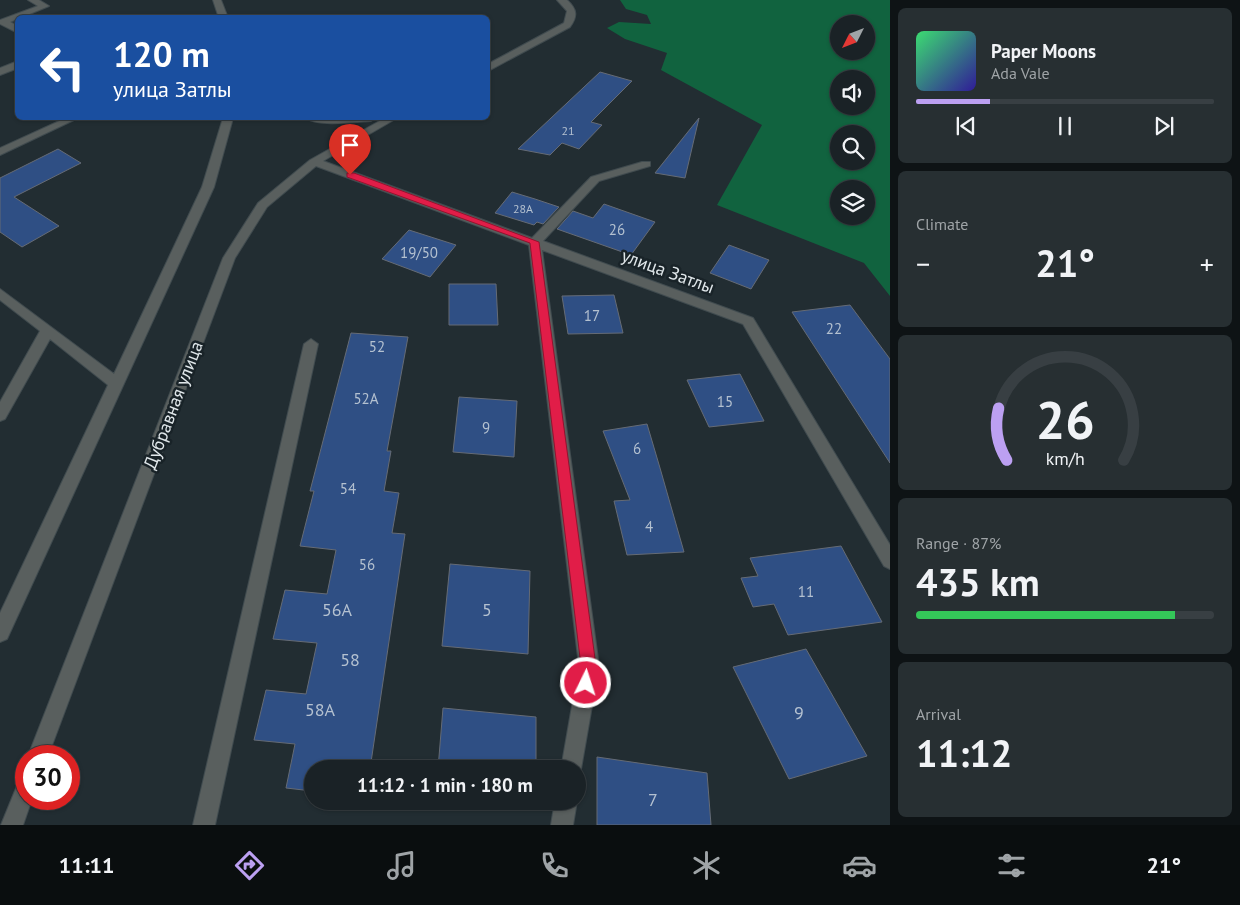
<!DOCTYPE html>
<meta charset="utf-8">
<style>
body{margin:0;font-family:"PT Sans",sans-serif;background:#272f32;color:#f1f3f6;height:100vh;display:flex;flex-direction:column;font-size:19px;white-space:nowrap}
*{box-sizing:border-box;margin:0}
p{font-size:16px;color:#9fa4a7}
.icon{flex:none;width:28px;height:28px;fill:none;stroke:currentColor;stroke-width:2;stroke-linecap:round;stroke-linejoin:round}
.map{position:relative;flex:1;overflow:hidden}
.panel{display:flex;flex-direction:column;gap:8px;padding:8px;background:#0e1315;width:350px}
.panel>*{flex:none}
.hud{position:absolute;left:15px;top:15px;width:475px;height:105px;border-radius:8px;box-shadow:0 1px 4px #0004,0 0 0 1px #383f43;background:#1a4fa0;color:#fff;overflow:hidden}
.needle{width:32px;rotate:228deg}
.controls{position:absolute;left:830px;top:15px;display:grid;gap:10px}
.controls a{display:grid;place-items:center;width:45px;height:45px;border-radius:50%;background:#1a2226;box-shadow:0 1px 4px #0004,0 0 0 1px #383f43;font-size:25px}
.speed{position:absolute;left:15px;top:745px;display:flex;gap:10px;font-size:25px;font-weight:700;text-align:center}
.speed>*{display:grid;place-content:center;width:65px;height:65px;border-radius:50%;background:#1a2226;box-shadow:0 1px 4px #0004,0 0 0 1px #383f43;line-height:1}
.speed .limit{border:8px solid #d22;background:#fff;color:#111}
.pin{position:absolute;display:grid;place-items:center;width:42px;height:42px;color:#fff;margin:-51px -21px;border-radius:50% 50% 50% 0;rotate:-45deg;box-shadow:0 0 5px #0007}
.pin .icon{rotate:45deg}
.me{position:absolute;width:55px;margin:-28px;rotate:4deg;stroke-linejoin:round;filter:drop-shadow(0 0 4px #0008)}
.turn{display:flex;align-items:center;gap:18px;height:105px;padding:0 15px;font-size:22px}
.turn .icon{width:65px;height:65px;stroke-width:2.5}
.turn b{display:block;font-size:35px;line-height:42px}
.big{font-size:38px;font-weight:700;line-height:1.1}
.panel .tile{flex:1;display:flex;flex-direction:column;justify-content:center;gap:8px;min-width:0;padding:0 18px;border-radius:8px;background:#272f32}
.panel .dial{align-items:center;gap:0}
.dial svg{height:130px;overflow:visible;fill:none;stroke:#383f43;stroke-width:7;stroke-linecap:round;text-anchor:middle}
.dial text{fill:#f1f3f6;stroke:none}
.song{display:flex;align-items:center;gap:15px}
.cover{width:60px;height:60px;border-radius:8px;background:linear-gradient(135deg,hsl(140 70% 55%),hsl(250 70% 35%))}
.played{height:5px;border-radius:2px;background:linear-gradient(90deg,#bca0f2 25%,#383f43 25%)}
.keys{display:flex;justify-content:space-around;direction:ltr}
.heat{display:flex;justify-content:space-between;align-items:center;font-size:28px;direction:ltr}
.charge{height:8px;border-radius:4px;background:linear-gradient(90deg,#34c759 87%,#383f43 0)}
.trip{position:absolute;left:304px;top:760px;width:282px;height:50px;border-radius:25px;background:#1a2226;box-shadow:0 1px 4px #0004,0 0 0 1px #383f43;font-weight:700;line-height:50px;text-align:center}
.menu{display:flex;height:80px;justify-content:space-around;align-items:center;background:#0a0e0f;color:#9fa4a7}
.menu .icon{width:35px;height:35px}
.menu .current{color:#bca0f2}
.menu b{font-size:22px;color:#f1f3f6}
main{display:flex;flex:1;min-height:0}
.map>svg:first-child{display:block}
.forest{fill:#11633f;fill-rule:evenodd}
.building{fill:#2f4f84;stroke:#656b75}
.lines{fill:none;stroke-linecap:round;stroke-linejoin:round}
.minor-casing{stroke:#404b4f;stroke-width:2}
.minor{fill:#595f5e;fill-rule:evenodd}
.route{fill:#e11d48;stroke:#92132f}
.labels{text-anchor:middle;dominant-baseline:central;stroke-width:5;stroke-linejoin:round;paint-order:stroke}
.far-number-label{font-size:12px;fill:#b4c1d0}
.number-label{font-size:15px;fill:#b4c1d0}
.street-label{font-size:18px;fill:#e0e7ea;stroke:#192328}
.near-number-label{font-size:18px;fill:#b4c1d0}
</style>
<main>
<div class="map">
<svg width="890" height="825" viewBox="0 0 890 825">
<rect width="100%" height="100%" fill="#222d32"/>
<!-- forest -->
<path class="forest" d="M620 0H890V296L864 263 717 205 762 125 661 70 667 53 625 39 607 28 619 22 651 24 647 15 626 9ZM839 24H866V51H839ZM839 79H866V106H839ZM839 134H866V161H839ZM839 189H866V216H839Z"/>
<!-- building -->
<path class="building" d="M600 72 632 81 591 122 602 125 579 149 562 143 550 155 518 149Z
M699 118 685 178 655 173Z
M58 149 81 163 14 197 59 226 22 247 0 232V178Z
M512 192 535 199 559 207 543 224 537 222 534 225 495 213Z
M604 204 655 222 631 255 557 229 573 211 593 218Z
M409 230 456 245 430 277 382 259Z
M729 245 769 260 751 289 710 273Z
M449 284H496L498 325H449Z
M614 295 623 333 568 334 562 296Z
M850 305 890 359V463L792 312Z
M351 333 408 337 387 451H391L384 491 399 493 392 533 405 534 370 769H312V791L286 788 295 744 254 740 266 690 306 694 317 643 273 639 285 590 327 594 336 550 300 546 314 491H310Z
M740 374 764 421 709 427 687 380Z
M459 397 517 401 514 457 453 452Z
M647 424 660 468 684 552 627 555 614 501 630 500 603 431Z
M841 546 882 622 788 635 774 604 753 607 741 578 758 576 750 558Z
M450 564 530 571 528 654 442 646Z
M806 649 867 756 789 779 733 667Z
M443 708 536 717V769H438Z
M597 757 707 773 711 825H597Z"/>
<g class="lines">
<defs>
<path id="minor" d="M28 0H39L49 6 10 22 18 26V33L0 24V20L38 6Z
M213 0H221L228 18H219Z
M557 0H567C577 9 578 16 570 27L488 71V64L564 23 567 11Z
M18 61V68L0 75V68Z
M66 118H78L0 155V148Z
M223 118H233L214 187 7 639 0 642V613L108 385 50 339 5 419 0 421V402L40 331 0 300V289L114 374 202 187Z
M306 118H376L371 121C356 122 317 127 306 118Z
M385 118H397L323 161 532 238 591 177 642 162H650V166L599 181 543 241 753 318 890 545V569L884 566 743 324 542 250 599 666 581 769 578 777V769H561L579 666 529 245 316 166 267 207 235 258 48 756H28L223 258 258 203 310 160Z
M311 339 318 344 215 825H193L304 344Z
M26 778V799H32L23 825H1L19 781Z
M555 801H577L573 825H551Z"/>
</defs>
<!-- minor casing -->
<use href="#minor" class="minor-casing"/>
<!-- minor -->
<use href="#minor" class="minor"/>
</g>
<!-- route -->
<path class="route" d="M347 173H354L539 242 596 666 591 688 586 690 581 688 578 683 581 666 530 243 347 177Z"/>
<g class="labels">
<!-- far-number labels -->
<g class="far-number-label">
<text x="568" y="130">21</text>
<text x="523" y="208">28А</text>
</g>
<!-- number labels -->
<g class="number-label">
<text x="617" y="229">26</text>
<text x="419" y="252">19/50</text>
<text x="592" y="315">17</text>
<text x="834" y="328">22</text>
<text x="377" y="346">52</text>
<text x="366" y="398">52А</text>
<text x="725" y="401">15</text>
<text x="486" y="427">9</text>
<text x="637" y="448">6</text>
<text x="348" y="488">54</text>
<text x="649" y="526">4</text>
<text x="367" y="564">56</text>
<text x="806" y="591">11</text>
</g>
<!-- street labels -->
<g class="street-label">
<text transform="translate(668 271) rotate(20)">улица Затлы</text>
<text transform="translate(173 405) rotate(-69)">Дубравная улица</text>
</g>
<!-- near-number labels -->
<g class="near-number-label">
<text x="337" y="609">56А</text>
<text x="487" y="609">5</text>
<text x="350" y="659">58</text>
<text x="320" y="709">58А</text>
<text x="799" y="712">9</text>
<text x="653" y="799">7</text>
</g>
</g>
</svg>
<div class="controls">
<a><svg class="needle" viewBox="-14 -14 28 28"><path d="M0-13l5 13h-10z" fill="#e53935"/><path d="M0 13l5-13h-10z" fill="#9fa4a7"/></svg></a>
<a><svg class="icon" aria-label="sound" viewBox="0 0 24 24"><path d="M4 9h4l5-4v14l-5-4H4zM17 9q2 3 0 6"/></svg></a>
<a><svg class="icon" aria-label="search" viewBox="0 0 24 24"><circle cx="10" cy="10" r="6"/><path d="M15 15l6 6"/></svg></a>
<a><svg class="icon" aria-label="layers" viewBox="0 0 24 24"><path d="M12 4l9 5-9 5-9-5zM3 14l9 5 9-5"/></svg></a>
</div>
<div class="speed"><div class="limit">30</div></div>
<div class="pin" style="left:350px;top:175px;background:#d93025"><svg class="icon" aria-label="arrive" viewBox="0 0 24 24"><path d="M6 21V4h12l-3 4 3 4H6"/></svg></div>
<svg class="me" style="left:586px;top:683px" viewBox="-20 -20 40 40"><circle r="17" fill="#e11d48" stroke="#fff" stroke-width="3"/><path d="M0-11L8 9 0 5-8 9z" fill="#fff"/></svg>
<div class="trip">11:12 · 1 min · 180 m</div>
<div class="hud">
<div class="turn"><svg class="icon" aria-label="left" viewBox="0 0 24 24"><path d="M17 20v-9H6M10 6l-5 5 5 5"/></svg><div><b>120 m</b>улица Затлы</div></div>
</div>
</div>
<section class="panel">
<div class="tile">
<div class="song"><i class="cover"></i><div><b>Paper Moons</b><p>Ada Vale</p></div></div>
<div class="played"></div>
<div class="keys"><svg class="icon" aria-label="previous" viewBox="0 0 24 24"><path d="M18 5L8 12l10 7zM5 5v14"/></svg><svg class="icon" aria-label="pause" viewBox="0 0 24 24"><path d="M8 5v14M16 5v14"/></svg><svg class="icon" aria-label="next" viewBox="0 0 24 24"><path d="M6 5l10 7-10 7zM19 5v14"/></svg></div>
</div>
<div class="tile"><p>Climate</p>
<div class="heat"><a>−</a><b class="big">21°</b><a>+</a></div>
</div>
<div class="tile dial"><svg viewBox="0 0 100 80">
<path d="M14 69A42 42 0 1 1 86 69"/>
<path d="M14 69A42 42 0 0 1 9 37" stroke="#bca0f2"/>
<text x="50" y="56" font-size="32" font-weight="700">26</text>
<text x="50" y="72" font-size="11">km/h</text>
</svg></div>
<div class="tile"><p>Range · 87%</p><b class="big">435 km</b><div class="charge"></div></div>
<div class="tile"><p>Arrival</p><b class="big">11:12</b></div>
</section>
</main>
<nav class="menu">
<b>11:11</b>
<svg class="icon current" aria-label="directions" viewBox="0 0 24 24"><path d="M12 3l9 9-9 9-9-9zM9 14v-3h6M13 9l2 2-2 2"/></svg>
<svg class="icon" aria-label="music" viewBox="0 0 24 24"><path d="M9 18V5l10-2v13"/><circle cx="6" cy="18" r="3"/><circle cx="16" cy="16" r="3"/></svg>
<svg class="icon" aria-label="phone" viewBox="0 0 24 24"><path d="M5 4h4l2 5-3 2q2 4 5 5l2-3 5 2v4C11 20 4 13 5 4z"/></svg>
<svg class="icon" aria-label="climate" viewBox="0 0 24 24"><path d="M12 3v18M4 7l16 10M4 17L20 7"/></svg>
<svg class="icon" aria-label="car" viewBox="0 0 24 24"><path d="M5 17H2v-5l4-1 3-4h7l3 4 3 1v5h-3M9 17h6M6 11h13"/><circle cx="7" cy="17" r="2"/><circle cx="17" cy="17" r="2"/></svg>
<svg class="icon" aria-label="filters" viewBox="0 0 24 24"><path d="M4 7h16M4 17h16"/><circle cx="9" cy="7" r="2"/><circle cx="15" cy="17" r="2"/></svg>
<b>21°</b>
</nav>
